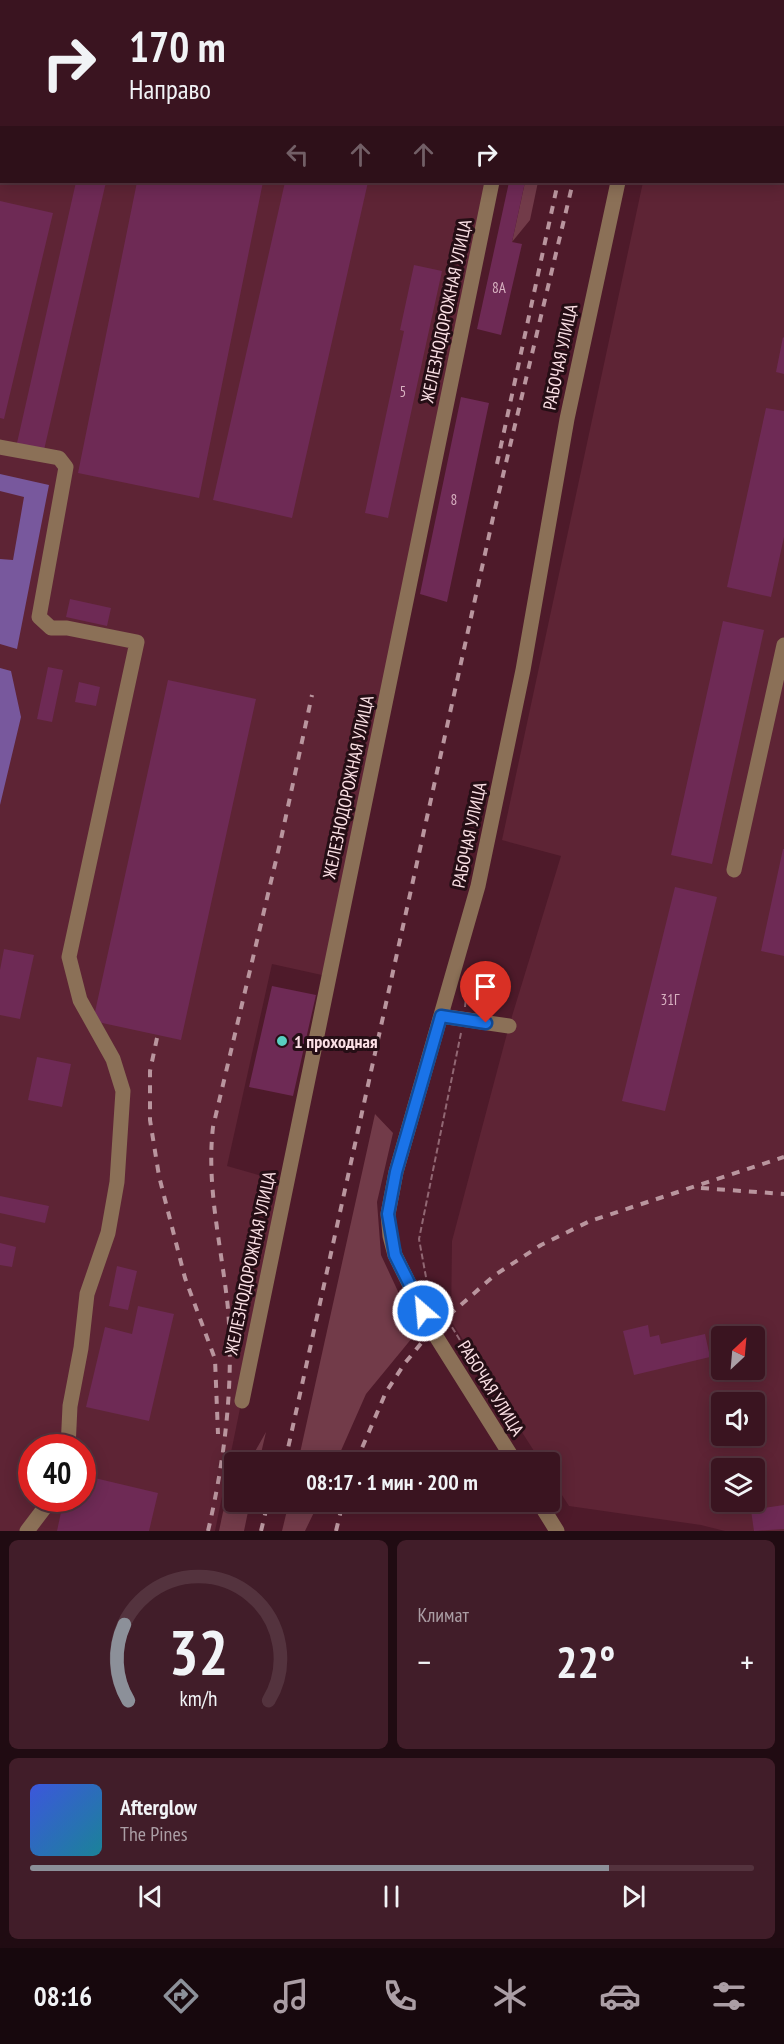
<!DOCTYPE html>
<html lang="ru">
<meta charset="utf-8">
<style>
body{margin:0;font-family:"PT Sans Narrow",sans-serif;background:#411d29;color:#f1f3f6;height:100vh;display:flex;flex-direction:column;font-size:22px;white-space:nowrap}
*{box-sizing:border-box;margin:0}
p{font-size:20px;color:#ab9ea5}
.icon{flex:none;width:33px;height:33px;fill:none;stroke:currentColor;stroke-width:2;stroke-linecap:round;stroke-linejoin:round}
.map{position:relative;height:1531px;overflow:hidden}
.panel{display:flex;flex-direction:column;gap:9px;padding:9px;background:#200b12;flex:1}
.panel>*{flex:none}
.hud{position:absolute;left:0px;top:0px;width:784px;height:183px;box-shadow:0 3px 15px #0003,0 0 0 2px #54333e;background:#3a1420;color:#f1f3f6;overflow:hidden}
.needle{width:39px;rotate:26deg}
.fabs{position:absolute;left:711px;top:1326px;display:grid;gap:12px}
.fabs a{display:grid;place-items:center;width:54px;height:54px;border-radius:6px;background:#3a1420;box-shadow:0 3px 15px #0003,0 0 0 2px #54333e;font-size:30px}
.speed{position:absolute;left:18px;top:1434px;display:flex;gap:12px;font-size:30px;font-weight:700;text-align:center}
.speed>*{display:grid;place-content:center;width:78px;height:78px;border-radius:50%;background:#3a1420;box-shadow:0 3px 15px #0003,0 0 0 2px #54333e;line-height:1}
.speed .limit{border:9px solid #d22;background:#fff;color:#111}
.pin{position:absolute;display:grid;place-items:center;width:51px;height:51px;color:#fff;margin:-62px -26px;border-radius:50% 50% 50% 0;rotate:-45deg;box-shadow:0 0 6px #0007}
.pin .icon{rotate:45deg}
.me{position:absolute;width:66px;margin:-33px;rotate:333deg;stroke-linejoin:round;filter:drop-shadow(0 0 4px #0008)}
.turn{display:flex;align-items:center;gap:21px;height:126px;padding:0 30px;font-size:27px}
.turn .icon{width:78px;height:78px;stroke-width:2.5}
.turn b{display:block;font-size:42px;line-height:51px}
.lanes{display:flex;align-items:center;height:57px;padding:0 30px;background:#0003;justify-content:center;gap:30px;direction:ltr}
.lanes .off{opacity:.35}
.big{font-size:45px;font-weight:700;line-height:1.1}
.panel .widget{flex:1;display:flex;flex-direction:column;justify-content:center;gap:9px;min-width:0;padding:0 21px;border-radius:9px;background:#411d29}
.panel .dial{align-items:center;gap:0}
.dial svg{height:156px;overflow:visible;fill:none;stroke:#54333e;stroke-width:7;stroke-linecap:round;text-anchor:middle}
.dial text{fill:#f1f3f6;stroke:none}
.song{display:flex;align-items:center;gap:18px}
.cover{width:72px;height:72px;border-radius:9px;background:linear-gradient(135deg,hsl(230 70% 55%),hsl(190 70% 35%))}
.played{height:6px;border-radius:3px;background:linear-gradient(90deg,#8c9099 80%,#54333e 80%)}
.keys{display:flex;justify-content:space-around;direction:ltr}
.heat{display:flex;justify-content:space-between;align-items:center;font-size:33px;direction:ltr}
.panel .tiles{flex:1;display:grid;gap:9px;grid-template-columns:1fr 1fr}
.widget:last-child{grid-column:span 2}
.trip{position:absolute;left:224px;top:1452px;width:336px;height:60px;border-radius:6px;background:#3a1420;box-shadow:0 3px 15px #0003,0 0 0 2px #54333e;font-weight:700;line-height:60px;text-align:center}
.tabs{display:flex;height:96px;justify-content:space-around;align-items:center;background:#17080d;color:#ab9ea5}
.tabs .icon{width:42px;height:42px}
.tabs .on{color:#8c9099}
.tabs b{font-size:27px;color:#f1f3f6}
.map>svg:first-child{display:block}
.built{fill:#5e2435;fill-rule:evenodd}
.green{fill:#723b49}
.water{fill:#78589d}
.building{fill:#6e2a55}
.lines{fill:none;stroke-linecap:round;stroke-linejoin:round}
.path{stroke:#916773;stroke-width:2;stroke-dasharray:6 3;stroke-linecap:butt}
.minor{stroke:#8b7057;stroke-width:15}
.rail{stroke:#b9959e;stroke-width:4;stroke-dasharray:8 8;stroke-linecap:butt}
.route-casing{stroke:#114b97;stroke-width:15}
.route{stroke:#1a73e8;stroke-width:10}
.poi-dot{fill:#58cec0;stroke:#250e15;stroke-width:2}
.labels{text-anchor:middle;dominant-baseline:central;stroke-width:6;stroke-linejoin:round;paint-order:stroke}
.number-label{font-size:15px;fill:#d8b2c1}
.street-label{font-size:18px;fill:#fbe0e5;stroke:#250e15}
.poi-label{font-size:18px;font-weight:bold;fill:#fbe0e5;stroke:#250e15;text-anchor:start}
</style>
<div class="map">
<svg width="784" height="1531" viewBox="0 0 784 1531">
<rect width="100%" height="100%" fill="#4e1a2a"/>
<!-- built -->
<path class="built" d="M0 0H521L2 2V182H485L331 977 272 964 227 1166 286 1183 215 1531H0ZM32 1448H82V1498H32Z
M682 0H784V1531H725L701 1525 569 1506 549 1475V1462H541L451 1321 452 1241 509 1026 561 856 502 840 643 182H783V2L681 1ZM722 1336H754V1370H722ZM722 1402H754V1436H722ZM722 1468H754V1502H722Z"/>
<!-- green -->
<path class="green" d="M525 182H538L530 220 512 242Z
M375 1114 393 1133 377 1202 381 1255 417 1332 366 1394 336 1462H298Z
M266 1432 259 1462H249Z
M234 1492V1502H250L244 1531H219L223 1512Z
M289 1502H319L305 1531H282Z"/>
<!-- water -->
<path class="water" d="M0 474 49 485 17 649 0 644V559L13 560 24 497 0 491Z
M0 668 11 671 21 717 0 805Z"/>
<!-- building -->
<path class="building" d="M76 182H106L44 450 17 443Z
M137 182H263L199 498 78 473Z
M285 182H368L292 518 213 500Z
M509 182H525L512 242 522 244 501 335 477 329Z
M0 201 53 213 4 419 0 418Z
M414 265 442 271 388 518 365 513 404 331 400 330Z
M783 337 784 338V374L776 372Z
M461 397 489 403 447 602 420 594Z
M766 408 784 411V537L771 597 727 587Z
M70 599 111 608 107 626 66 617Z
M723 621 764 630 712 864 671 855Z
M48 667 63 670 52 722 37 719Z
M168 680 256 699 181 1040 93 1021Z
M79 682 100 687 96 706 75 702Z
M783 849H784V956L761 951Z
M675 887 717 897 665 1111 622 1101Z
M4 949 34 955 20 1019 0 1015V970Z
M272 986 316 995 293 1096 249 1087Z
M37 1057 71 1064 62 1107 28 1100Z
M0 1196 49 1206 45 1223 0 1213Z
M0 1243 16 1247 12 1267 0 1265Z
M117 1266 137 1271 128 1310 109 1306Z
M138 1306 174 1314 149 1421 86 1407 105 1327 132 1334Z
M648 1325 650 1337 659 1335 661 1344 705 1334 710 1357 634 1375 623 1331Z
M82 1475 158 1493 149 1531H57L64 1498H82Z
M784 1505V1529L754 1531 751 1510Z"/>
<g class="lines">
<!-- path -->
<path class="path" d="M465 1007 469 971
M461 1033 419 1239 428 1288 477 1368"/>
<!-- minor -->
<path class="minor" d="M529 2V0
M656 2 657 0
M723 2 724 0
M783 100H784
M0 447 59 458 66 467 39 617 51 628H67L137 642 69 957 80 1000 113 1059 123 1091 117 1182 108 1233 87 1294 81 1348 70 1406 68 1448
M734 870 784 645
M441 1016 509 1026
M242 1401 492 182
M515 1462 432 1330 395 1255 390 1236 388 1214 396 1172 478 886 523 670 567 419 618 182
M539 1502 557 1531
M27 1531 52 1498"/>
<!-- rail -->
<path class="rail" d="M596 2 597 0
M622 2 623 0
M497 464 558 182
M157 1038 150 1071V1120L159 1176 185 1278 215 1359 218 1434
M701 1188 784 1194
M285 1462 494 513 573 182
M356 1462 386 1392 405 1363 432 1330 495 1275 541 1245 590 1221 784 1157
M208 1531C225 1459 234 1382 228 1309 222 1248 206 1188 213 1127L281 839 312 695
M261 1531 268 1502
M336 1531 343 1502"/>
</g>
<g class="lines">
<defs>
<path id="route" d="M423 1311 395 1255 388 1214 396 1172 441 1016 486 1023"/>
</defs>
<!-- route casing -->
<use href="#route" class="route-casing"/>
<!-- route -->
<use href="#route" class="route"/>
</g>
<!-- markers -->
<circle class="poi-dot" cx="282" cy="1041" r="6"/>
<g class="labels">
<!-- number labels -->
<g class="number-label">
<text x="499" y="287">8А</text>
<text x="403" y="391">5</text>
<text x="454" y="499">8</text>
<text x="670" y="999">31Г</text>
</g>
<!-- street labels -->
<g class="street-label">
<text transform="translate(446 311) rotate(-78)">ЖЕЛЕЗНОДОРОЖНАЯ УЛИЦА</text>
<text transform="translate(560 357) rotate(-78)">РАБОЧАЯ УЛИЦА</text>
<text transform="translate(348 787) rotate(-78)">ЖЕЛЕЗНОДОРОЖНАЯ УЛИЦА</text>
<text transform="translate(469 835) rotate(-78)">РАБОЧАЯ УЛИЦА</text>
<text transform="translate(250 1263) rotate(-78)">ЖЕЛЕЗНОДОРОЖНАЯ УЛИЦА</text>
<text transform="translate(491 1388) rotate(58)">РАБОЧАЯ УЛИЦА</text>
</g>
<!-- poi labels -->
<g class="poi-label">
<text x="294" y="1041">1 проходная</text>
</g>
</g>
</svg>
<div class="fabs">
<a><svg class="needle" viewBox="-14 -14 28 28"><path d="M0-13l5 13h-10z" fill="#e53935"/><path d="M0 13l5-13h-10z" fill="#ab9ea5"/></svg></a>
<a><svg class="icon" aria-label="sound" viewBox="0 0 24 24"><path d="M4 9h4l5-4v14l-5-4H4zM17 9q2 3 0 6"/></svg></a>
<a><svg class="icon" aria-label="layers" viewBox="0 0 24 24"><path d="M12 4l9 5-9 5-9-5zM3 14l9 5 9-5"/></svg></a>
</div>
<div class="speed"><div class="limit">40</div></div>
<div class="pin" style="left:486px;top:1023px;background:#d93025"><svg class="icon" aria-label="arrive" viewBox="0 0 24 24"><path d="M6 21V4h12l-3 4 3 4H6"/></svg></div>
<svg class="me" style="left:423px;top:1311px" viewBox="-20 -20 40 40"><circle r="17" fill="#1a73e8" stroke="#fff" stroke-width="3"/><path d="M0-11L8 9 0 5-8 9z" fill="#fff"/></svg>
<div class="trip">08:17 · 1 мин · 200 m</div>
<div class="hud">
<div class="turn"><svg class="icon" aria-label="right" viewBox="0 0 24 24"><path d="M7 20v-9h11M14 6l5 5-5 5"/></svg><div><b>170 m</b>Направо</div></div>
<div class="lanes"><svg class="icon off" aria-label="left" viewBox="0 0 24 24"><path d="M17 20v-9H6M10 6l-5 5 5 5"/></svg><svg class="icon off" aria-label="ahead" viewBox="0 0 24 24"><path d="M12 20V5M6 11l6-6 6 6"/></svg><svg class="icon off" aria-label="ahead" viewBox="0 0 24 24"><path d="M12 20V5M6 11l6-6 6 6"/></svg><svg class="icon" aria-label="right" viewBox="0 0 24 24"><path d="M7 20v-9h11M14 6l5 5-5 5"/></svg></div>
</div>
</div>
<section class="panel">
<div class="tiles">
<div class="widget dial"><svg viewBox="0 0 100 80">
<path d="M14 69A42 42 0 1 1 86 69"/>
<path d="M14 69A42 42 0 0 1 12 30" stroke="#8c9099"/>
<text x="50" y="56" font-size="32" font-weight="700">32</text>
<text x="50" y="72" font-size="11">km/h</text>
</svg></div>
<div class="widget"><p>Климат</p>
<div class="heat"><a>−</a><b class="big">22°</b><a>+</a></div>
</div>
<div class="widget">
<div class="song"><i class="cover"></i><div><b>Afterglow</b><p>The Pines</p></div></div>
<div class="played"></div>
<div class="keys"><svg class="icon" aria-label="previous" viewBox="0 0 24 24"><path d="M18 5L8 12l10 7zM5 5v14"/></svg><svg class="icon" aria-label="pause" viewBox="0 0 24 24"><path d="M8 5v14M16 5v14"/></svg><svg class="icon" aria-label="next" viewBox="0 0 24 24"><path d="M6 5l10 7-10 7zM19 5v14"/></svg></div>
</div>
</div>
</section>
<nav class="tabs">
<b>08:16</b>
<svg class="icon on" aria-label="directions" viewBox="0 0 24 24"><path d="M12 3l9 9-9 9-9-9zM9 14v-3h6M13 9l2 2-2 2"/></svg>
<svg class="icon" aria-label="music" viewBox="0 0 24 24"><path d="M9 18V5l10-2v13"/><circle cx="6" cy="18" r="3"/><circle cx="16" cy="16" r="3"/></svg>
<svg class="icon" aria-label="phone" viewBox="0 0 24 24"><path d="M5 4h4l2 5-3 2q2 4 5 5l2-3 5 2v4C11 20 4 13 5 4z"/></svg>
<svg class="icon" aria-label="climate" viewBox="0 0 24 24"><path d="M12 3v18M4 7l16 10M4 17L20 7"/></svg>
<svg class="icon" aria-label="car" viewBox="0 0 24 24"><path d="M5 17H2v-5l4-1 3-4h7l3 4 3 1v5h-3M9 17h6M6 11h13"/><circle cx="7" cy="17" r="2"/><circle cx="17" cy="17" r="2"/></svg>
<svg class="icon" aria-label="filters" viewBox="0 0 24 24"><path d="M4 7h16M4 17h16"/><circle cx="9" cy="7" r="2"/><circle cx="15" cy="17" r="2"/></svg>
</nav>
